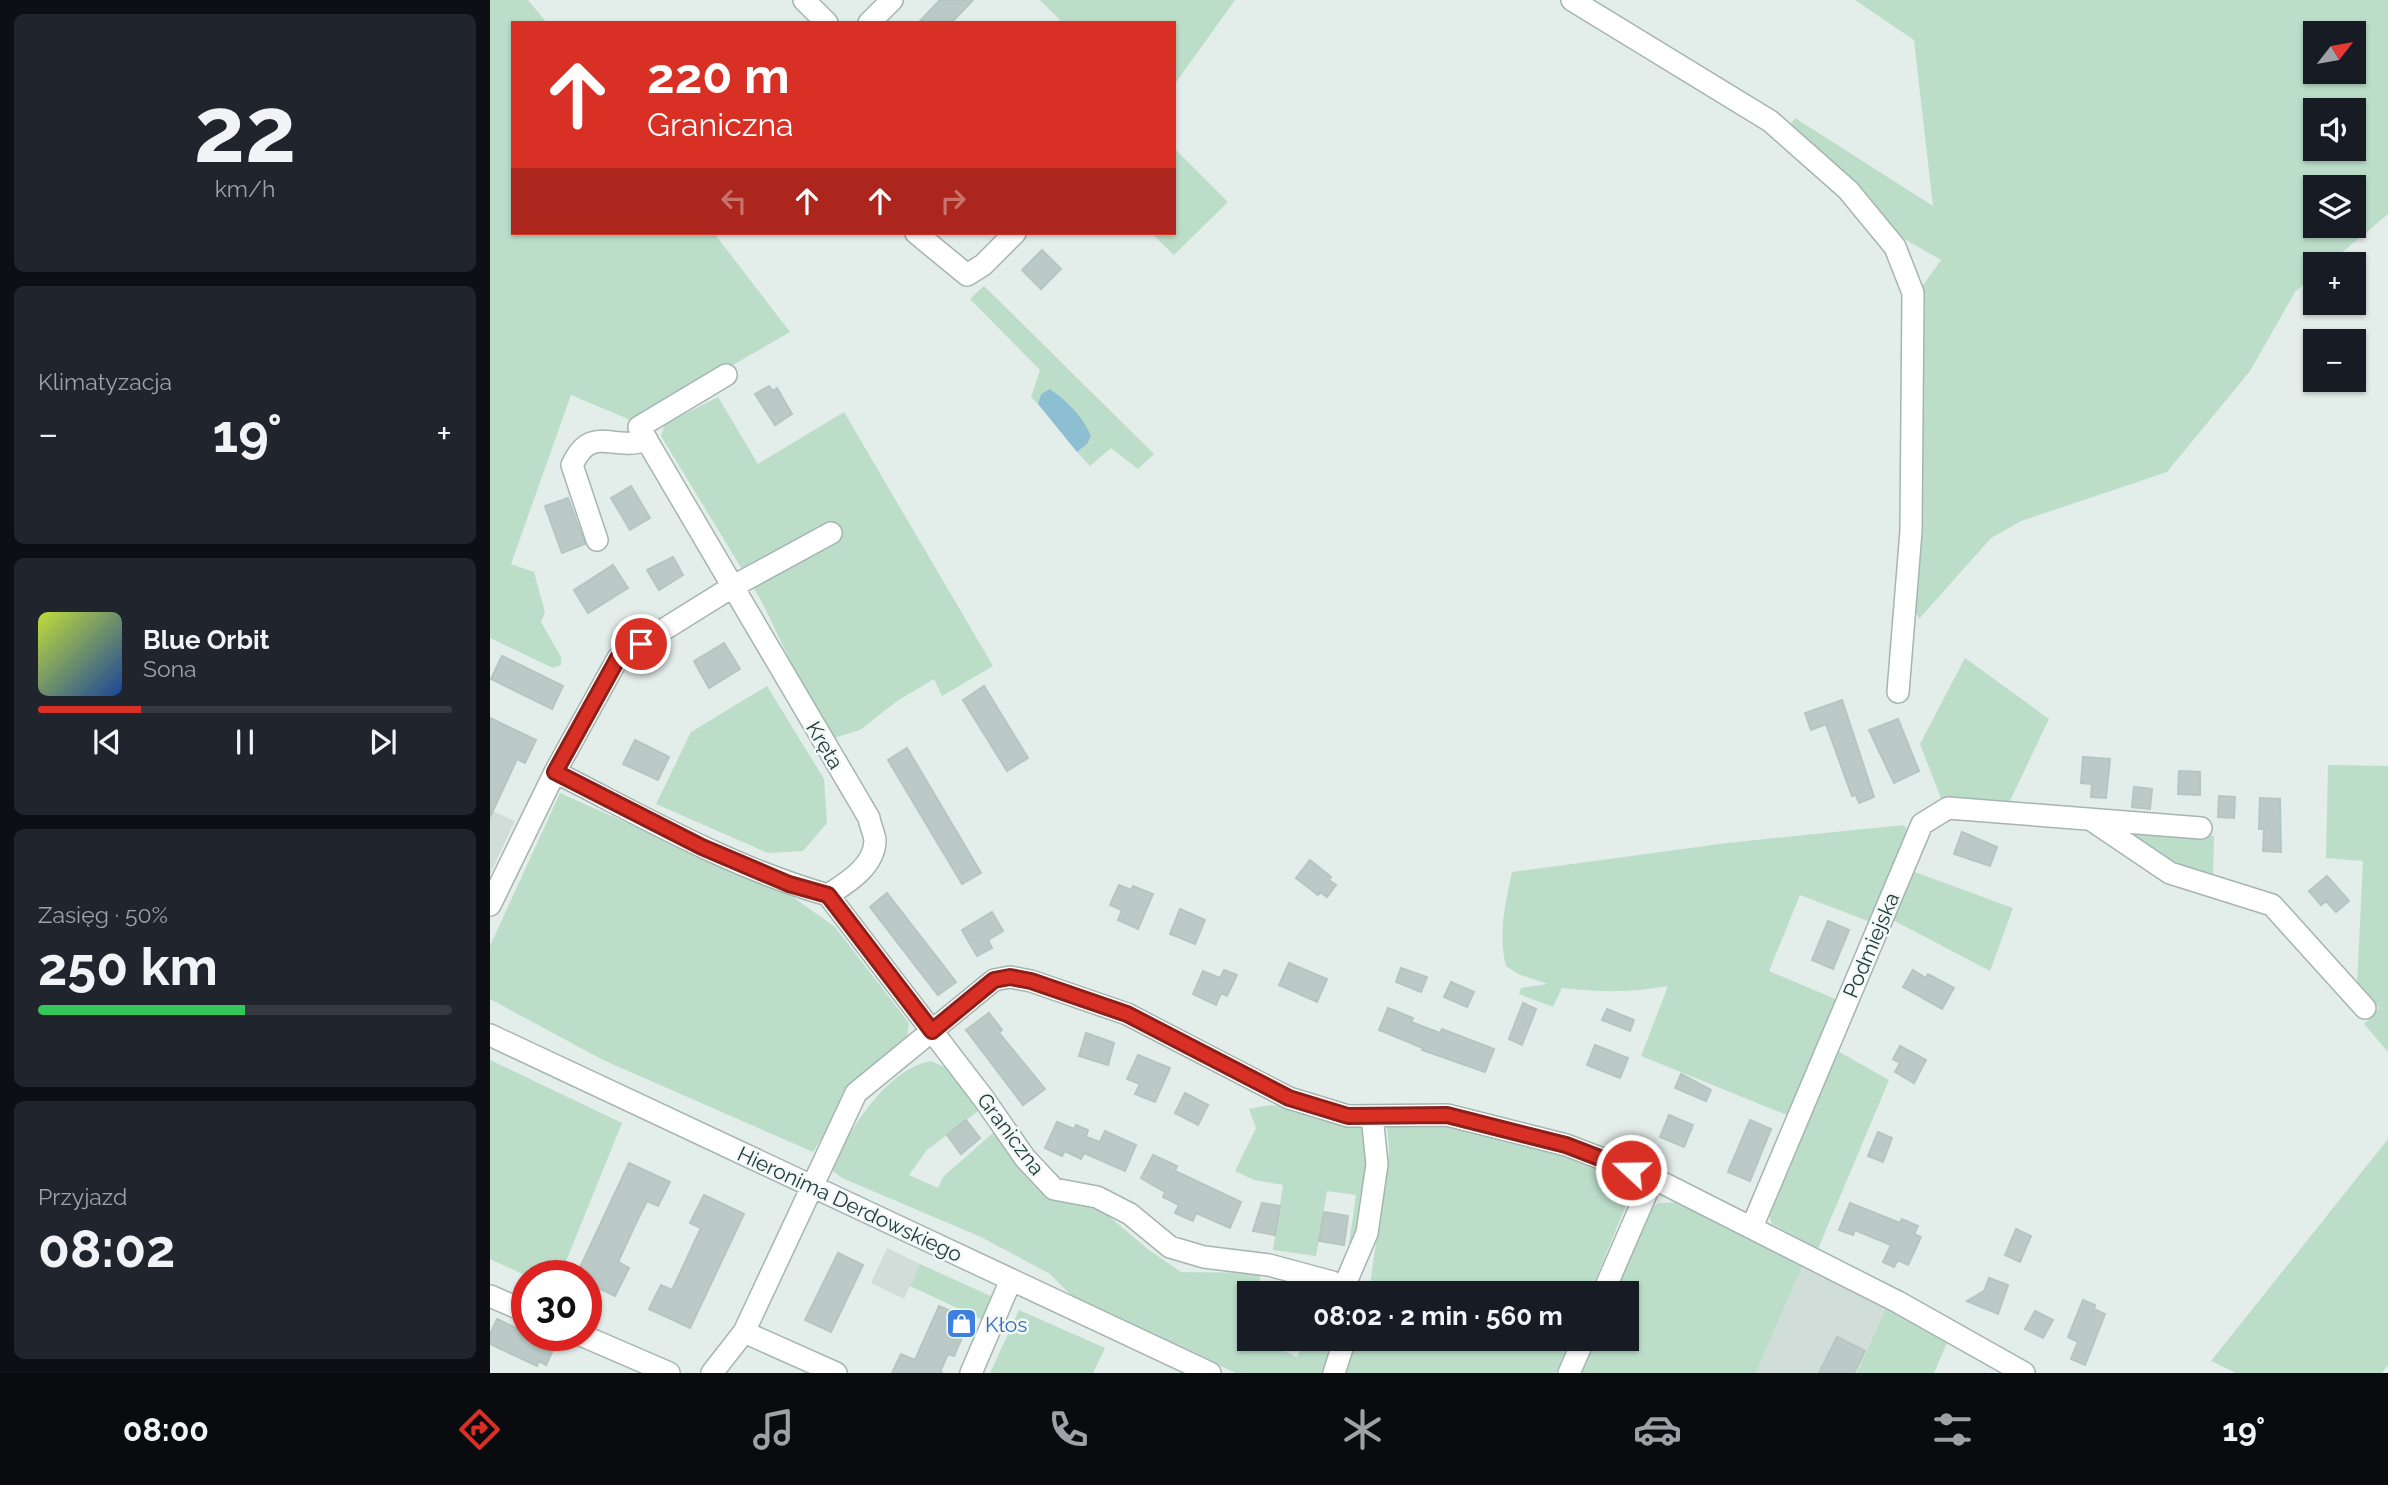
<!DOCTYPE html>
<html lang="pl">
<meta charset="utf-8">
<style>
body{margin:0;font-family:Raleway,sans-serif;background:#20242c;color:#f1f3f6;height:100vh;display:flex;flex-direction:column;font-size:26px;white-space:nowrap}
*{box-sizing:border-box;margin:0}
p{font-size:23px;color:#9ea1a6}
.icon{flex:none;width:38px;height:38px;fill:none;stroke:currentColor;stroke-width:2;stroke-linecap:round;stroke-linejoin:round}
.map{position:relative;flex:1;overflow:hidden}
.panel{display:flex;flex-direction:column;gap:14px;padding:14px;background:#0d0f14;width:490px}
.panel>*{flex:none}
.top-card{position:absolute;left:21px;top:21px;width:665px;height:214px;border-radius:0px;box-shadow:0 2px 5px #0004;background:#d93025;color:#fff;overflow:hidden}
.needle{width:46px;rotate:59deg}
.controls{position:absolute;left:1813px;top:21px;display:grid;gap:14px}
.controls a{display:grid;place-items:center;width:63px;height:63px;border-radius:0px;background:#171b24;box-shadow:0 2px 5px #0004;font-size:35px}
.speed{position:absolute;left:21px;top:1260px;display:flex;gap:14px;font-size:35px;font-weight:700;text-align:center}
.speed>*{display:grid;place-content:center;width:91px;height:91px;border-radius:50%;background:#171b24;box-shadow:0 2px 5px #0004;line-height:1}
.speed .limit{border:10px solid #d22;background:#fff;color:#111}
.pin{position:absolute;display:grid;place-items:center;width:60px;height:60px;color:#fff;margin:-30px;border:4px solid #fff;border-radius:50%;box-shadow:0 2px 7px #0007}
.me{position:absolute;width:77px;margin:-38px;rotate:291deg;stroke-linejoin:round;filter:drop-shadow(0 0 5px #0008)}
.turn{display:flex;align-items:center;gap:24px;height:147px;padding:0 21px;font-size:32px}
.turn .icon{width:91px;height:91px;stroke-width:2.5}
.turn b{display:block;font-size:49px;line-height:60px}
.lanes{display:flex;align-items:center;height:66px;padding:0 21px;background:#0003;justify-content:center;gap:35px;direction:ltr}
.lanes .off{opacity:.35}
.big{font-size:52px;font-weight:700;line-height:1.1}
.panel .card{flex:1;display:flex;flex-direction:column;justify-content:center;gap:10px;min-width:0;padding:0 24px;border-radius:10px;background:#20242c}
.panel .dial{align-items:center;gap:0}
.dial b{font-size:91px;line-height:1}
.song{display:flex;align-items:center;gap:21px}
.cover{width:84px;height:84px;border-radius:10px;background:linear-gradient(135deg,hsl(70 70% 55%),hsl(220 70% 35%))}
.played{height:7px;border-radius:4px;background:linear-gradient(90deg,#d93025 25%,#363941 25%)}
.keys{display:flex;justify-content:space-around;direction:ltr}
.heat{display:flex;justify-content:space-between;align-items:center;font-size:38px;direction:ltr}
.charge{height:10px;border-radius:5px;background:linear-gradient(90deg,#34c759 50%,#363941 0)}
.trip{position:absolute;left:747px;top:1281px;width:402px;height:70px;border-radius:0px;background:#171b24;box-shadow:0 2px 5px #0004;font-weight:700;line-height:70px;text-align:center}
.tabs{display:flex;height:112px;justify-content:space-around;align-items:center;background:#090b0e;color:#9ea1a6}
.tabs .icon{width:49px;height:49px}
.tabs .on{color:#d93025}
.tabs b{font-size:32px;color:#f1f3f6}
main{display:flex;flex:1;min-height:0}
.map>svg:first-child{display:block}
.built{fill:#d1ddd9}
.green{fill:#bcdec9;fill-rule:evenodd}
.water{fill:#8bbfd1}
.building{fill:#bbcac6;stroke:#b5c6c1;stroke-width:2}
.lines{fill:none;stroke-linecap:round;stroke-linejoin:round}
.minor-casing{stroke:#a5b5b1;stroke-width:24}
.minor{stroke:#fff;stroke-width:21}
.route-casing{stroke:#8d1f18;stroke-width:18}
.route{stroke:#d93025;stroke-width:12}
.labels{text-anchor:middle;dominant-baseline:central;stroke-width:5;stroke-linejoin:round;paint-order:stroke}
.street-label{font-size:21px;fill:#223e3a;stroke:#f3f9f7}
.shop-label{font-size:21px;fill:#366cbe;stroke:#f3f9f7;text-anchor:start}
</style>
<main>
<section class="panel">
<div class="card dial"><b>22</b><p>km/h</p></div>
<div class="card"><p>Klimatyzacja</p>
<div class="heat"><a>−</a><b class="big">19°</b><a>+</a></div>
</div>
<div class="card">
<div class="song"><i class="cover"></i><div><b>Blue Orbit</b><p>Sona</p></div></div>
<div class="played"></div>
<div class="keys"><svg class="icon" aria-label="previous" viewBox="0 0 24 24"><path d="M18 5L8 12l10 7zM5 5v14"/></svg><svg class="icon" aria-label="pause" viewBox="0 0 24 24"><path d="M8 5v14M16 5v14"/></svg><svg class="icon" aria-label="next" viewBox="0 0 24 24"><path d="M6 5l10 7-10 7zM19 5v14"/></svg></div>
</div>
<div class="card"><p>Zasięg · 50%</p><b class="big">250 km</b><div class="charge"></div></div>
<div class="card"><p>Przyjazd</p><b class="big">08:02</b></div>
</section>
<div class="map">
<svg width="1898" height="1373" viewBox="0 0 1898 1373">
<rect width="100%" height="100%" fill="#e3ede9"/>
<!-- built -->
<path class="built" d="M0 810 25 821 0 874Z
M397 1248 430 1264 414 1299 381 1283Z
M1315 1260 1397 1305 1367 1373H1266Z"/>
<!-- green -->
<path class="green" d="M0 0H38L57 23H23V233H224L300 332 145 422 81 395 21 564 44 572 55 612 51 622 71 657V665L63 668 0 638Z
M550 0H745L684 85V23H573Z
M1365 0H1898V214L1838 264H1825V275L1805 292 1760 371 1677 472 1531 521 1501 538 1429 619 1412 580 1428 292 1451 260 1411 237 1298 128 1305 118 1443 206 1424 40ZM1825 33H1864V72H1825ZM1825 110H1864V149H1825ZM1825 187H1864V226H1825Z
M684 148 738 202 684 255 661 233H684Z
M494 286 664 454 648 469 621 448 600 466 587 452 597 444C595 418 583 404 560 389L551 394 548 404 541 397 550 370 480 299Z
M228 397 268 464 354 412 503 666 452 696 444 679 407 701 370 730 344 738 317 696 272 602 171 436 175 424Z
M1475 658 1559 719 1517 807 1452 801 1430 744Z
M277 686 334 779 337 823 313 851 278 853 166 804 201 732Z
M1838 765 1898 766V1052L1874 1024 1889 1008 1867 984 1873 861 1836 858Z
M70 793 303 897 345 927 419 1023 417 1038 362 1088 323 1152 113 1060 0 999V946Z
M1414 825 1420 836 1383 923 1310 895 1279 971 1350 1001 1302 1117 1151 1056 1178 986C1142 993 1108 992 1072 988L1063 1007 1029 994 1031 988 1058 984 1028 974 1016 966C1008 934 1015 904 1022 872L1237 843Z
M1627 829 1724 836 1723 877 1676 865Z
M1422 871 1523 908 1500 971 1401 919Z
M1346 1050 1399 1080 1328 1249 1282 1224 1278 1211Z
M0 1060 132 1123 70 1276H37L0 1259Z
M441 1061 459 1069 488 1111 437 1150 419 1175 448 1188 453 1177 504 1132 555 1189 609 1208 659 1250 691 1272 771 1273 768 1293H760V1339H768L807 1357 815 1339H845L832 1373H746L584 1298 560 1274 491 1237 352 1178 339 1168C362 1130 394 1070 441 1061Z
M780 1105 810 1108 880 1128 875 1213 858 1251 866 1195 837 1191 826 1256 783 1250 793 1185 764 1180 745 1171 766 1128 759 1109Z
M962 1123C993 1130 1118 1161 1136 1183 1139 1185 1139 1189 1141 1193L1100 1293H879L899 1150 897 1126Z
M1898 1139V1365L1892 1373H1746L1721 1361Z
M1192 1202 1315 1260 1266 1373H1090L1104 1339H1138V1293H1123L1156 1211 1169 1203Z
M430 1264 505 1298 495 1321 420 1286Z
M1397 1305 1459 1338 1444 1373H1367Z
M529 1310 615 1348 603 1373H500Z
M865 1339H1081L1066 1373H855Z"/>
<!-- water -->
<path class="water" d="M560 389C577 400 593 417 601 436L597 444 587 452 548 404 551 394Z"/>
<!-- building -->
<path class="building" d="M450 0H483L461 23H428Z
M552 250 571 269 551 289 532 270Z
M279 386 283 391 287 388 302 414 285 425 265 394Z
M141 486 160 518 140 530 121 498Z
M78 498 95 544 72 553 55 506Z
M183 557 193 575 169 590 157 570Z
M123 565 138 588 98 613 84 590Z
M234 643 250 669 219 688 204 661Z
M12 656 73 686 62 709 1 679Z
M494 686 538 758 517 771 473 700Z
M1352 700 1384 797 1369 803 1366 795 1362 796 1336 724 1321 730 1315 713Z
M0 718 46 740 35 763 27 759 0 817Z
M1408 719 1429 771 1404 783 1379 730Z
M145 740 179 757 168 780 133 764Z
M417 748 491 873 472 884 398 760Z
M1593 757 1620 759 1616 798 1601 797 1602 784 1591 783Z
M1689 771 1710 772V795L1688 794Z
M1644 787 1662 789 1660 809 1642 807Z
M1729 796 1745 797 1744 818 1728 817Z
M1770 798 1790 799 1791 852 1773 851 1774 829H1769Z
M1472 832 1507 847 1500 866 1464 854Z
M820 860 841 877 839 880 846 885 837 897 830 892 828 895 806 878Z
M1837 876 1859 901 1846 912 1836 901 1831 905 1819 891Z
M629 885 641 890 643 886 663 894 648 929 628 920 632 910 620 905Z
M397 893 466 982 448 995 380 907Z
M690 909 715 920 705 944 680 934Z
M502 912 513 931 498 940 502 948 487 956 472 930Z
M1338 921 1359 930 1343 969 1322 960Z
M799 963 837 979 827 1002 789 985Z
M911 968 937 977 931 992 906 982Z
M734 970 747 975 737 996 731 993 726 1005 703 994 713 971 730 978Z
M1423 970 1436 978 1438 974 1464 988 1452 1009 1413 987Z
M961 982 984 992 977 1007 954 997Z
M1033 1003 1046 1009 1032 1045 1019 1039Z
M898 1008 923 1018 921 1022 950 1033 952 1029 1004 1049 995 1072 932 1050 933 1048 889 1030Z
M1117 1009 1144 1020 1140 1031 1112 1020Z
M499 1013 512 1030 509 1033 555 1089 533 1105 476 1030Z
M596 1033 624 1043 618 1065 589 1056Z
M1105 1045 1138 1058 1130 1078 1097 1065Z
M1410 1046 1436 1060 1424 1083 1405 1072 1410 1063 1403 1059Z
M648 1055 680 1068 665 1102 645 1094 650 1084 637 1079Z
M1191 1074 1221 1090 1216 1101 1185 1088Z
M695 1093 718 1105 708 1125 685 1113Z
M1179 1115 1203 1125 1194 1147 1170 1137Z
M476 1120 490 1138 471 1154 457 1135Z
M1260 1120 1281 1129 1260 1181 1238 1172Z
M567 1122 584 1129 586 1125 598 1130 596 1137 610 1142 615 1131 646 1145 635 1171 594 1153 591 1159 575 1151 572 1156 555 1148Z
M1388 1132 1402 1138 1393 1162 1378 1156Z
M663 1155 687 1166 685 1171 751 1202 740 1228 706 1213 703 1221 685 1213 689 1205 673 1197 675 1192 651 1178Z
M139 1163 180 1182 168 1206 157 1201 146 1223 128 1262 139 1268 125 1296 96 1282V1276H86Z
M214 1195 254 1214 200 1328 159 1309 171 1285 182 1290 211 1228 200 1223Z
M772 1203 790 1206 785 1235 763 1231Z
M1360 1203 1410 1223 1412 1219 1428 1226 1424 1234 1431 1237 1418 1265 1408 1260 1404 1267 1393 1262 1401 1245 1365 1230 1363 1235 1349 1230Z
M834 1212 858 1216 854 1245 829 1241Z
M1526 1229 1541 1236 1530 1262 1515 1255Z
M348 1253 373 1265 341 1332 315 1320Z
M1499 1278 1518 1285 1508 1314 1477 1301 1494 1291Z
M1593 1300 1605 1305 1604 1309 1615 1314 1595 1365 1581 1359 1588 1342 1578 1337Z
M449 1306 480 1319 464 1356 458 1354 450 1372 453 1373H402L411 1354 425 1360Z
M1545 1311 1563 1320 1553 1338 1535 1329Z
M7 1319 57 1343 56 1347 63 1350 56 1365 49 1361 47 1366 0 1344V1334Z
M1347 1337 1375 1351 1364 1373H1329Z"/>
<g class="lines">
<defs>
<path id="minor" d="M314 0 337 23
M1082 0 1280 121 1358 190 1405 247 1423 293 1421 531 1408 692
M379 23 402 0
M426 233 477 275 493 265 525 233
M107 540 82 465C102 423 122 452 157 440
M65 772C154 817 242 868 338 895 357 883 385 866 385 840 384 833 380 825 379 818L149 427 236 375
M1603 821 1680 873 1782 905 1875 1008
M338 895 494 1099 535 1158 564 1189 607 1197 640 1214 680 1247 714 1257 779 1265 842 1282 853 1289 854 1293
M0 905 65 772 128 658 242 587 341 533
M0 1035 720 1373
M1262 1227 1432 824 1458 808 1711 828
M853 1289 877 1233 887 1164 882 1116
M1113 1293 1163 1178
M0 1296 37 1312
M254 1332 346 1373
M91 1335 179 1373
M222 1373 254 1332 366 1093 504 980 520 977 541 981 637 1014 799 1098 858 1116 957 1115 1076 1145 1163 1178 1408 1302 1534 1373
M481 1373 521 1280
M844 1373 855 1339
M1079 1373 1094 1339"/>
</defs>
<!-- minor casing -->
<use href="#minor" class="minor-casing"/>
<!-- minor -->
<use href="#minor" class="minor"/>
</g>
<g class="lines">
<defs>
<path id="route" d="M151 644 128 658 65 772 212 847 299 884 338 895 442 1031 504 980 520 977 541 981 637 1014 799 1098 858 1116 957 1115 1076 1145 1141 1170"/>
</defs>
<!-- route casing -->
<use href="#route" class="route-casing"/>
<!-- route -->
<use href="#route" class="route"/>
</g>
<!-- icons -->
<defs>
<symbol id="shop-square" viewBox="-11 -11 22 22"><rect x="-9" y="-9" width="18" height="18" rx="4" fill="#3f7fe0" stroke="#f3f9f7"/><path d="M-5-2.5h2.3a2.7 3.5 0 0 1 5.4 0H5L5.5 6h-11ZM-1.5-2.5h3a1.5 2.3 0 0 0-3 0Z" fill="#fff"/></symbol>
</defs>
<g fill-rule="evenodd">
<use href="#shop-square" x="454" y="1306" width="35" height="35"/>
</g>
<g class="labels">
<!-- street labels -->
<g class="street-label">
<text transform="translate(335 745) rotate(59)">Kręta</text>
<text transform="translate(1381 945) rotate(-67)">Podmiejska</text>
<text transform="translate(521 1134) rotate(53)">Graniczna</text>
<text transform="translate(360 1204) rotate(25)">Hieronima Derdowskiego</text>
</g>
<!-- shop labels -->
<g class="shop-label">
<text x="495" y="1324">Kłos</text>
</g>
</g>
</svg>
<div class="controls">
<a><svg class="needle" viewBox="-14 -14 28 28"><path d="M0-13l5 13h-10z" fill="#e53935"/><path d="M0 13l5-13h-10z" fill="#9ea1a6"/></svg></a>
<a><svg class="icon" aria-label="sound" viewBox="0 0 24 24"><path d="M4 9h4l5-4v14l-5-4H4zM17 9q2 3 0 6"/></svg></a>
<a><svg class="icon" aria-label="layers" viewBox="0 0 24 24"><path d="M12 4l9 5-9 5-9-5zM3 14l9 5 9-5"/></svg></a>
<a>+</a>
<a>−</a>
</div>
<div class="speed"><div class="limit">30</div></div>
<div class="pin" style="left:151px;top:644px;background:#d93025"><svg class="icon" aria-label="arrive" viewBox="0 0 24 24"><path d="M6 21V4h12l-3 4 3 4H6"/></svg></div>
<svg class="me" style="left:1141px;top:1170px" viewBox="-20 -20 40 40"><circle r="17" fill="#d93025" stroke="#fff" stroke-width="3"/><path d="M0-11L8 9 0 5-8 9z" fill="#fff"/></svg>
<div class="trip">08:02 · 2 min · 560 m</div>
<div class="top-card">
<div class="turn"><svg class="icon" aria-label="ahead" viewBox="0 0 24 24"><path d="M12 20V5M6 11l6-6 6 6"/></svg><div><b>220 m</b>Graniczna</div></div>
<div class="lanes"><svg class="icon off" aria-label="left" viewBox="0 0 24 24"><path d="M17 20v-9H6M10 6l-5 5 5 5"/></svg><svg class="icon" aria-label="ahead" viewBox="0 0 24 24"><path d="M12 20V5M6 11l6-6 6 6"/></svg><svg class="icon" aria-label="ahead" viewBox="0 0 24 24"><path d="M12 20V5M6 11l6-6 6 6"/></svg><svg class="icon off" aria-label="right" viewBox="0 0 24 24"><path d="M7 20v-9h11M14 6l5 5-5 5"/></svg></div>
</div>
</div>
</main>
<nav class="tabs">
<b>08:00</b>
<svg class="icon on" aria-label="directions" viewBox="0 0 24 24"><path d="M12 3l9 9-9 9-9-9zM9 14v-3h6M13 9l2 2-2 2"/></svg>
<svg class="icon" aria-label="music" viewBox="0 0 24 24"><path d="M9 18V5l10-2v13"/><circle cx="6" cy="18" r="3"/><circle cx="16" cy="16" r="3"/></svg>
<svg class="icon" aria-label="phone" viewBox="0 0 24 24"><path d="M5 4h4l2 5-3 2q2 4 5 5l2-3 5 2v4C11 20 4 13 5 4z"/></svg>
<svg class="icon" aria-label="climate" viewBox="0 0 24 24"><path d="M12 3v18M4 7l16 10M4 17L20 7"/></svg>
<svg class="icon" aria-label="car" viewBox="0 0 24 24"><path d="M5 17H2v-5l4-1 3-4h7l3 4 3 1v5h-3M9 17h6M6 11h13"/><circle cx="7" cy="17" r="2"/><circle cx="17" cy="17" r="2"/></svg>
<svg class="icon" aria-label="filters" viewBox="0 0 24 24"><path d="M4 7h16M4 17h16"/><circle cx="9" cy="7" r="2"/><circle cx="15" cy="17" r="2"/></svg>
<b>19°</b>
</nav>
